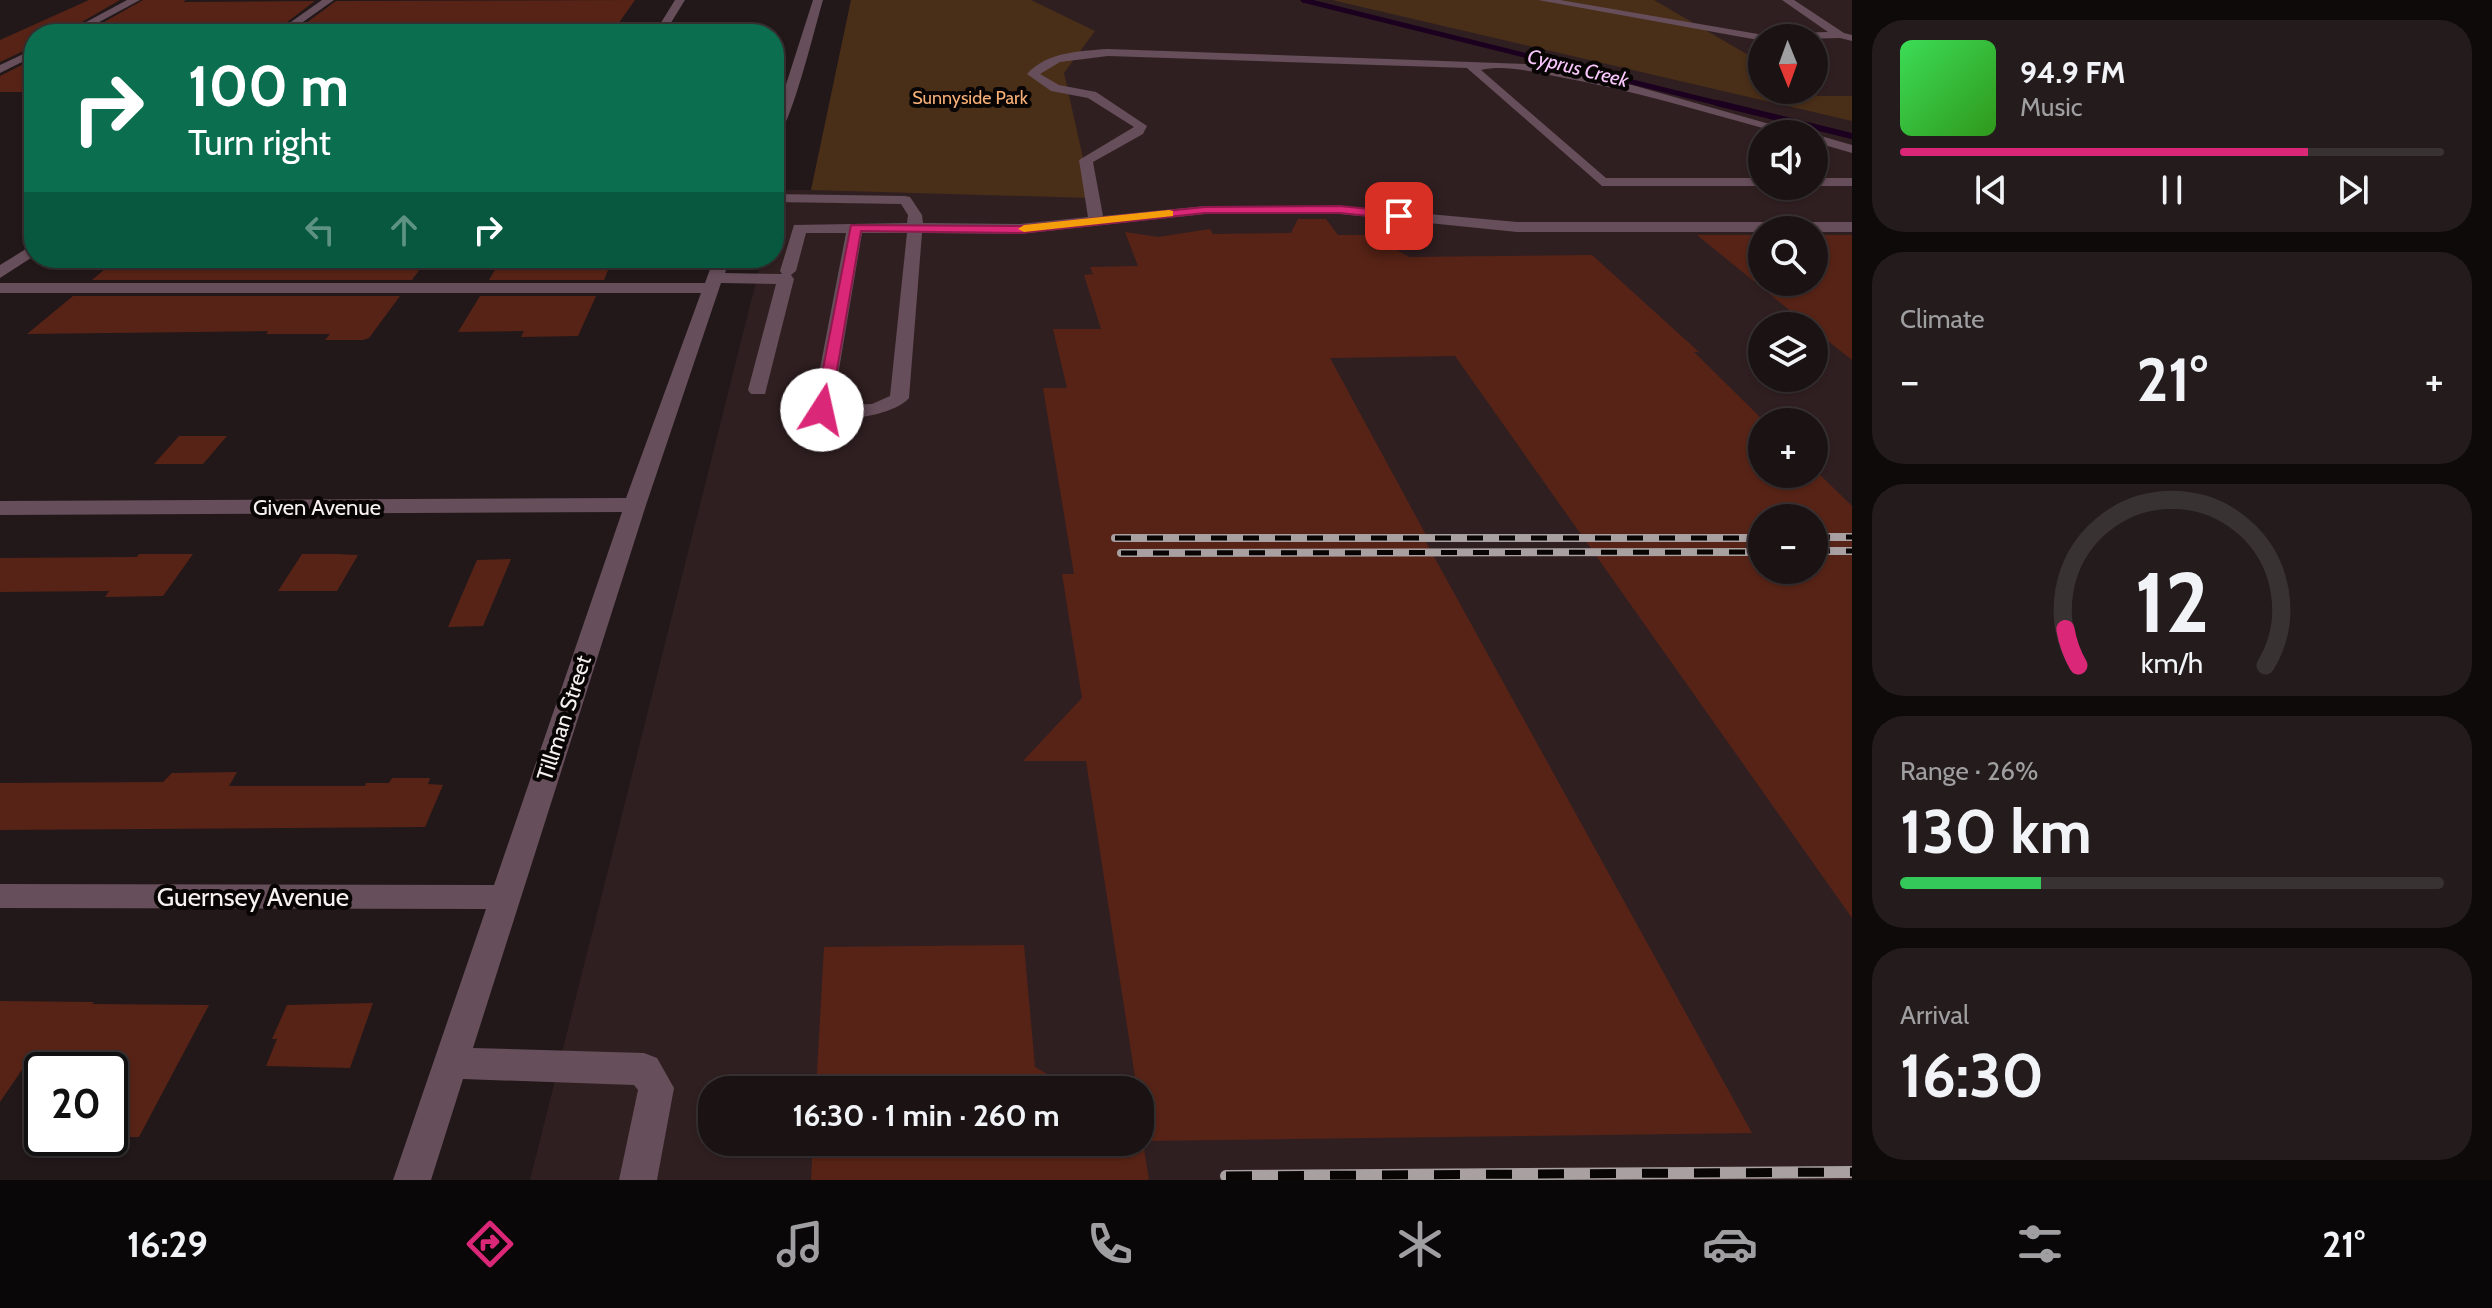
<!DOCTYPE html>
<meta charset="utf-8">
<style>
body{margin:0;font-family:Cabin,sans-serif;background:#231b1c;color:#f1f3f6;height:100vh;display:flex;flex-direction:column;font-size:30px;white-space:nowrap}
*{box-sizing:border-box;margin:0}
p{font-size:26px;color:#9f9ea0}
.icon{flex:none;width:44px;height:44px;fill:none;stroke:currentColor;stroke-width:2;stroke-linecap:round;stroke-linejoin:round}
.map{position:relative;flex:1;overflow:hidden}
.sheet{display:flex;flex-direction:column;gap:20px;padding:20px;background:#0e0a0a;width:640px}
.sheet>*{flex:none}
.hud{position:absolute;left:24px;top:24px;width:760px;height:244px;border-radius:32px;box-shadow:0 2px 6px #0004,0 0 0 2px #383233;background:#0b6e4f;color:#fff;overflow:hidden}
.needle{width:52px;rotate:179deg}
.tools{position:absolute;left:1748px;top:24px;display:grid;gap:16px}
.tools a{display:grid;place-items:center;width:80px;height:80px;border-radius:50%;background:#1a1213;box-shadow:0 2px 6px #0004,0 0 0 2px #383233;font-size:40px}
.speed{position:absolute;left:24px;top:1052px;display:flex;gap:16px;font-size:40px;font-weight:700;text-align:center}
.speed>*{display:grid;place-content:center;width:104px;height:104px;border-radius:50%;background:#1a1213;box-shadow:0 2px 6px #0004,0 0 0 2px #383233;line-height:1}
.speed .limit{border:4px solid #111;border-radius:12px;background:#fff;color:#111}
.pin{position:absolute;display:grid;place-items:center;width:68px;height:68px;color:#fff;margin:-34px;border-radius:16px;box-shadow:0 4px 12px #0006}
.me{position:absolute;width:88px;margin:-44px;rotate:10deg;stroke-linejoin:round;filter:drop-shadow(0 0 6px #0008)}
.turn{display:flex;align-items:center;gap:28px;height:168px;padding:0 32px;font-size:36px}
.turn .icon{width:104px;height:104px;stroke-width:2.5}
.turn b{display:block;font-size:56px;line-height:68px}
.lanes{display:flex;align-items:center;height:76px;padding:0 32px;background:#0003;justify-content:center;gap:40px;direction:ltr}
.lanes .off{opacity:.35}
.big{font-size:60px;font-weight:700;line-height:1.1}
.sheet .widget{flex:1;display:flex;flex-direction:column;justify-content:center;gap:12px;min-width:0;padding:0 28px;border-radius:32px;background:#231b1c}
.sheet .dial{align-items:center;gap:0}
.dial svg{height:208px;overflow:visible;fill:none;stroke:#383233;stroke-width:7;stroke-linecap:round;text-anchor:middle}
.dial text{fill:#f1f3f6;stroke:none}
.song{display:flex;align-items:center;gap:24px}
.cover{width:96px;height:96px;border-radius:12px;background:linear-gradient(135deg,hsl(130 70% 55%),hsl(110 70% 35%))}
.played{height:8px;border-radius:4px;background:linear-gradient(90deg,#db2777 75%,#383233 75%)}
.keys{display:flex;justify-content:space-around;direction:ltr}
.heat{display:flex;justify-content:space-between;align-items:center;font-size:44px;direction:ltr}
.charge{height:12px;border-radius:6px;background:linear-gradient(90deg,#34c759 26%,#383233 0)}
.trip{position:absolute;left:698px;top:1076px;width:456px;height:80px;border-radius:32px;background:#1a1213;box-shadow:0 2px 6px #0004,0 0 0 2px #383233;font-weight:700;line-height:80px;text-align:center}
.tabs{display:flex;height:128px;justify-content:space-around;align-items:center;background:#0a0708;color:#9f9ea0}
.tabs .icon{width:56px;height:56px}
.tabs .selected{color:#db2777}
.tabs b{font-size:36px;color:#f1f3f6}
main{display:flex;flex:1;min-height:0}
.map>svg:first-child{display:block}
.built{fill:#301f21;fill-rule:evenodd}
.green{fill:#492e18}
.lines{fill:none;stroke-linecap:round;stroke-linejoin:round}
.stream-far1{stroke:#1c0020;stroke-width:5}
.stream{stroke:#1c0020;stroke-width:6}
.building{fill:#572316;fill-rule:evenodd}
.minor{fill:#664e5a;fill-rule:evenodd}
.rail-far1-casing{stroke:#a8a0a1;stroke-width:8}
.rail-casing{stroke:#a8a0a1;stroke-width:12}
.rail-far1{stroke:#090505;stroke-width:5;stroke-dasharray:16;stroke-linecap:butt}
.rail{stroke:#090505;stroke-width:9;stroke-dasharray:26;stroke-linecap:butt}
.route{fill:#db2777;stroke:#8e194d;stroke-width:2}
.slow{fill:#f59e0b}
.labels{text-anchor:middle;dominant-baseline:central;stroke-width:8;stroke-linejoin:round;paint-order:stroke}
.far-park-label{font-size:18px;fill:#f8b078;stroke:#090505}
.far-water-label{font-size:20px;font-style:italic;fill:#fac8fe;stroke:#090505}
.street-label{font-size:22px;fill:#f8f1f1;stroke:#090505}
.near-street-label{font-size:26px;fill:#f8f1f1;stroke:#090505}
</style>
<main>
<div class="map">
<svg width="1852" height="1180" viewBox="0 0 1852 1180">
<rect width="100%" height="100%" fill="#221819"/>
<!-- built -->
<path class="built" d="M851 0H1852V1180H530L762 258H774V208L778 190H811ZM1762 38H1814V90H1762ZM1762 134H1814V186H1762ZM1762 230H1814V282H1762ZM1762 326H1814V378H1762ZM1762 422H1814V474H1762ZM1762 518H1814V570H1762ZM712 1090H1140V1142H712Z"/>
<!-- green -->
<path class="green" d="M851 0H1031L1095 31 1064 73 1092 198 811 190Z
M1332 0H1654L1762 63V90H1808L1818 96H1852V121Z"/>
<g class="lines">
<!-- stream-far1 -->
<path class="stream-far1" d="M1303 0 1725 105"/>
<!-- stream -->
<path class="stream" d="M1717 103 1852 136"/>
</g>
<!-- building -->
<path class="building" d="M89 0H120L61 34H34V46L0 62V40Z
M143 0H186L183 2 315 1 271 34H83Z
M635 0 611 34H291L336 1Z
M34 59V92H0V76Z
M1298 219H1326L1338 235H1371L1409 257 1592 255 1699 352H1694L1765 422H1762V474H1814V469L1852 506V918L1455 356 1330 358 1426 535H1422L1752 1133 1145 1141 1140 1090H1137L1086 761H1023L1082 698 1062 574H1074L1043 388H1067L1053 329H1101L1084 275 1093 274 1090 267 1138 266 1125 232 1158 237 1210 229 1213 234 1291 233ZM1762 518H1814V570H1762Z
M1697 235H1762V282H1814V235H1852V360L1814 330V326H1809Z
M118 258H428L412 280H92Z
M502 258H613L604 280H489Z
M73 296H400L369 338 363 340H325L330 334H266L268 331 27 334Z
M480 296H596L578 336 521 337 524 331 458 332Z
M179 436H227L203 464H154Z
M139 554H193L163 596 105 597 109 591 0 592V558L137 557Z
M302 554H336L358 555 337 591H278Z
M511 559 483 626 448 627 477 560Z
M237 772 229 786H365L366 783H389L392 778H430L428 784 443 785 425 827 0 830V783L163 782 172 773Z
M1024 945 1035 1067 1066 1085H1081L1089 1090H816L824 947Z
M0 1001 94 1002 92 1004 209 1005 139 1137H110V1070H96L100 1063 26 1064 0 1102Z
M373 1003 350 1068 266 1066 277 1039H272L287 1005Z
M1140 1123 1149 1180H811L813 1142H1140Z"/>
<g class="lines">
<!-- minor -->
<path class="minor" d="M127 0H140L77 34H64Z
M322 0H334L286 34H274Z
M675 0H685L664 34H654Z
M813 0H823C816 23 790 133 774 140V122Z
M1538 0H1560L1758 34 1828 32 1782 0H1794L1844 33 1852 35V41L1840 38 1758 40Z
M34 49V56L0 73V65Z
M1108 49 1528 64 1632 85 1805 134H1784C1708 113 1632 90 1554 76 1531 71 1504 65 1481 70L1606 178H1762L1763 186H1602L1467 68 1108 56 1060 62 1040 74 1059 85 1096 92 1147 126 1143 134 1093 162 1103 216 1205 206H1340L1517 222H1852V232H1517L1340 214H1205L1020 234 922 233 909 398C894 416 829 427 812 410L846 233H806L796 271 791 275 794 279 765 394H751L748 390 776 284 721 283 646 505 473 1048 644 1053 657 1058 674 1088 657 1180H619L638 1090 634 1085 463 1079 431 1180H393L486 909 0 908V884L494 885 622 512 0 515V501L626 498 701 293H0V283H705L714 258H730L725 273 782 274 780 271 794 225 907 223 908 215 901 204 774 202V194L905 196 910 197 922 215 923 223 1020 224 1088 217 1079 160 1134 127 1088 98 1051 91 1027 74C1047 52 1079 51 1108 49ZM862 233H907L890 396 872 404 833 405Z
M1814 134 1852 145V153L1814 142Z
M1814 178H1852V186H1814Z
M34 244V256L0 278V265Z"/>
<defs>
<path id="rail-far1" d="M1814 537H1852
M1115 538H1762
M1814 551H1852
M1121 553 1762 552"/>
<path id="rail" d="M1226 1176 1852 1172"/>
</defs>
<!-- rail-far1 casing -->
<use href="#rail-far1" class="rail-far1-casing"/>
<!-- rail casing -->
<use href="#rail" class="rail-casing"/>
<!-- rail-far1 -->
<use href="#rail-far1" class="rail-far1"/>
<!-- rail -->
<use href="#rail" class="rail"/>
</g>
<!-- route -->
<path class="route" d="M1340 206 1399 212 1405 216 1399 219 1340 213H1205L1020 233 861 231 830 410 822 414 815 410 851 225 1020 226 1205 207Z"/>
<!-- slow -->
<path class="slow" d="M1169 210 1173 211V216L1024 232 1018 229 1024 225Z"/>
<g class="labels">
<!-- far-park labels -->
<g class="far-park-label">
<text x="970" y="98">Sunnyside Park</text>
</g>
<!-- far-water labels -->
<g class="far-water-label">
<text transform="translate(1578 68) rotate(14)">Cyprus Creek</text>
</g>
<!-- street labels -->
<g class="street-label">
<text x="317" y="507">Given Avenue</text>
<text transform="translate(564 718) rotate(-72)">Tillman Street</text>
</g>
<!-- near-street labels -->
<g class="near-street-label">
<text x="253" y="897">Guernsey Avenue</text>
</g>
</g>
</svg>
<div class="tools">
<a><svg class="needle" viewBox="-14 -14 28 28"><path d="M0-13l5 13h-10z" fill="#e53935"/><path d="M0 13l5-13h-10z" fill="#9f9ea0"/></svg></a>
<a><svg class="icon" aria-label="sound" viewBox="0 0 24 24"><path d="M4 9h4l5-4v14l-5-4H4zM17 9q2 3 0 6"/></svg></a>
<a><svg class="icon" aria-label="search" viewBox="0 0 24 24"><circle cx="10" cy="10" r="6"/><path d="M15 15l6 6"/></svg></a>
<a><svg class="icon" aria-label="layers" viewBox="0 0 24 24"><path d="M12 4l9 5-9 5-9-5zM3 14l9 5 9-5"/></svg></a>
<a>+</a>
<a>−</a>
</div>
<div class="speed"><div class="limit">20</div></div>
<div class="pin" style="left:1399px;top:216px;background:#d93025"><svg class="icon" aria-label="arrive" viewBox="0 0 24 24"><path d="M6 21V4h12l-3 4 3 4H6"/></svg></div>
<svg class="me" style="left:822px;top:410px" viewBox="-20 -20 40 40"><circle r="19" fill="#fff"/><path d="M0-13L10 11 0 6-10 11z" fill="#db2777"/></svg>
<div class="trip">16:30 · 1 min · 260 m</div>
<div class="hud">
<div class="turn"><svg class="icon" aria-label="right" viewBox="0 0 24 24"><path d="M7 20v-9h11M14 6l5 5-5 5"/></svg><div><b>100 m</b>Turn right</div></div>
<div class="lanes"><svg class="icon off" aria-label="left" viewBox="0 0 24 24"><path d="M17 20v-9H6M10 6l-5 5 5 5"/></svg><svg class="icon off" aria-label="ahead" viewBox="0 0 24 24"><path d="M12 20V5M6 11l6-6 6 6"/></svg><svg class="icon" aria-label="right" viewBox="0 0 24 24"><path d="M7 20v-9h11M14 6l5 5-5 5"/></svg></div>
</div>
</div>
<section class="sheet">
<div class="widget">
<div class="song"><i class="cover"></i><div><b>94.9 FM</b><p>Music</p></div></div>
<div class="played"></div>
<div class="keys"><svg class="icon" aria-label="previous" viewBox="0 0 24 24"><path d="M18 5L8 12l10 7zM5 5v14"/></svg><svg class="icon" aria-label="pause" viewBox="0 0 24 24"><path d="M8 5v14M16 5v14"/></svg><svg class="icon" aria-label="next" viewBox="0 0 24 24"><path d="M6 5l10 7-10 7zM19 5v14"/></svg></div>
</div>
<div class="widget"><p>Climate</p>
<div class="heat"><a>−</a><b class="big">21°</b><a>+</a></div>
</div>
<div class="widget dial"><svg viewBox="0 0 100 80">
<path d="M14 69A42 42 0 1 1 86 69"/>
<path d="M14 69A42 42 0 0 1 9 55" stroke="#db2777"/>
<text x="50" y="56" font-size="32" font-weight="700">12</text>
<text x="50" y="72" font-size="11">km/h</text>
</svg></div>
<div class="widget"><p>Range · 26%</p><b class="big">130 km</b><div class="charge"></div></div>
<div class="widget"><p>Arrival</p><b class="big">16:30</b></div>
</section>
</main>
<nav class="tabs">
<b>16:29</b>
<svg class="icon selected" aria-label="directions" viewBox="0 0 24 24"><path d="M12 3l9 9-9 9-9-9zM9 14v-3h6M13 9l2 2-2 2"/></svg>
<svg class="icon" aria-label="music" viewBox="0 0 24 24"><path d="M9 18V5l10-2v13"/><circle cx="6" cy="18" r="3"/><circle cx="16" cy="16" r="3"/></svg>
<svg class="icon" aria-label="phone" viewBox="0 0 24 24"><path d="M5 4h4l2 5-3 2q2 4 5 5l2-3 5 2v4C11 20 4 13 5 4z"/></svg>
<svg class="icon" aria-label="climate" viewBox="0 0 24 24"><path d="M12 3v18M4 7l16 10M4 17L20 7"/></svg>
<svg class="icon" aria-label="car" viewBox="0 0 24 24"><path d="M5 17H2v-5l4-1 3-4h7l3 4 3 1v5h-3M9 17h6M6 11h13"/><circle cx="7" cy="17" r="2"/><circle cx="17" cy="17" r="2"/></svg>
<svg class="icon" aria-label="filters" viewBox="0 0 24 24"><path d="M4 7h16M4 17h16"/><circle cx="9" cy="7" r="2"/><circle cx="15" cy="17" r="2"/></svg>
<b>21°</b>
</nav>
